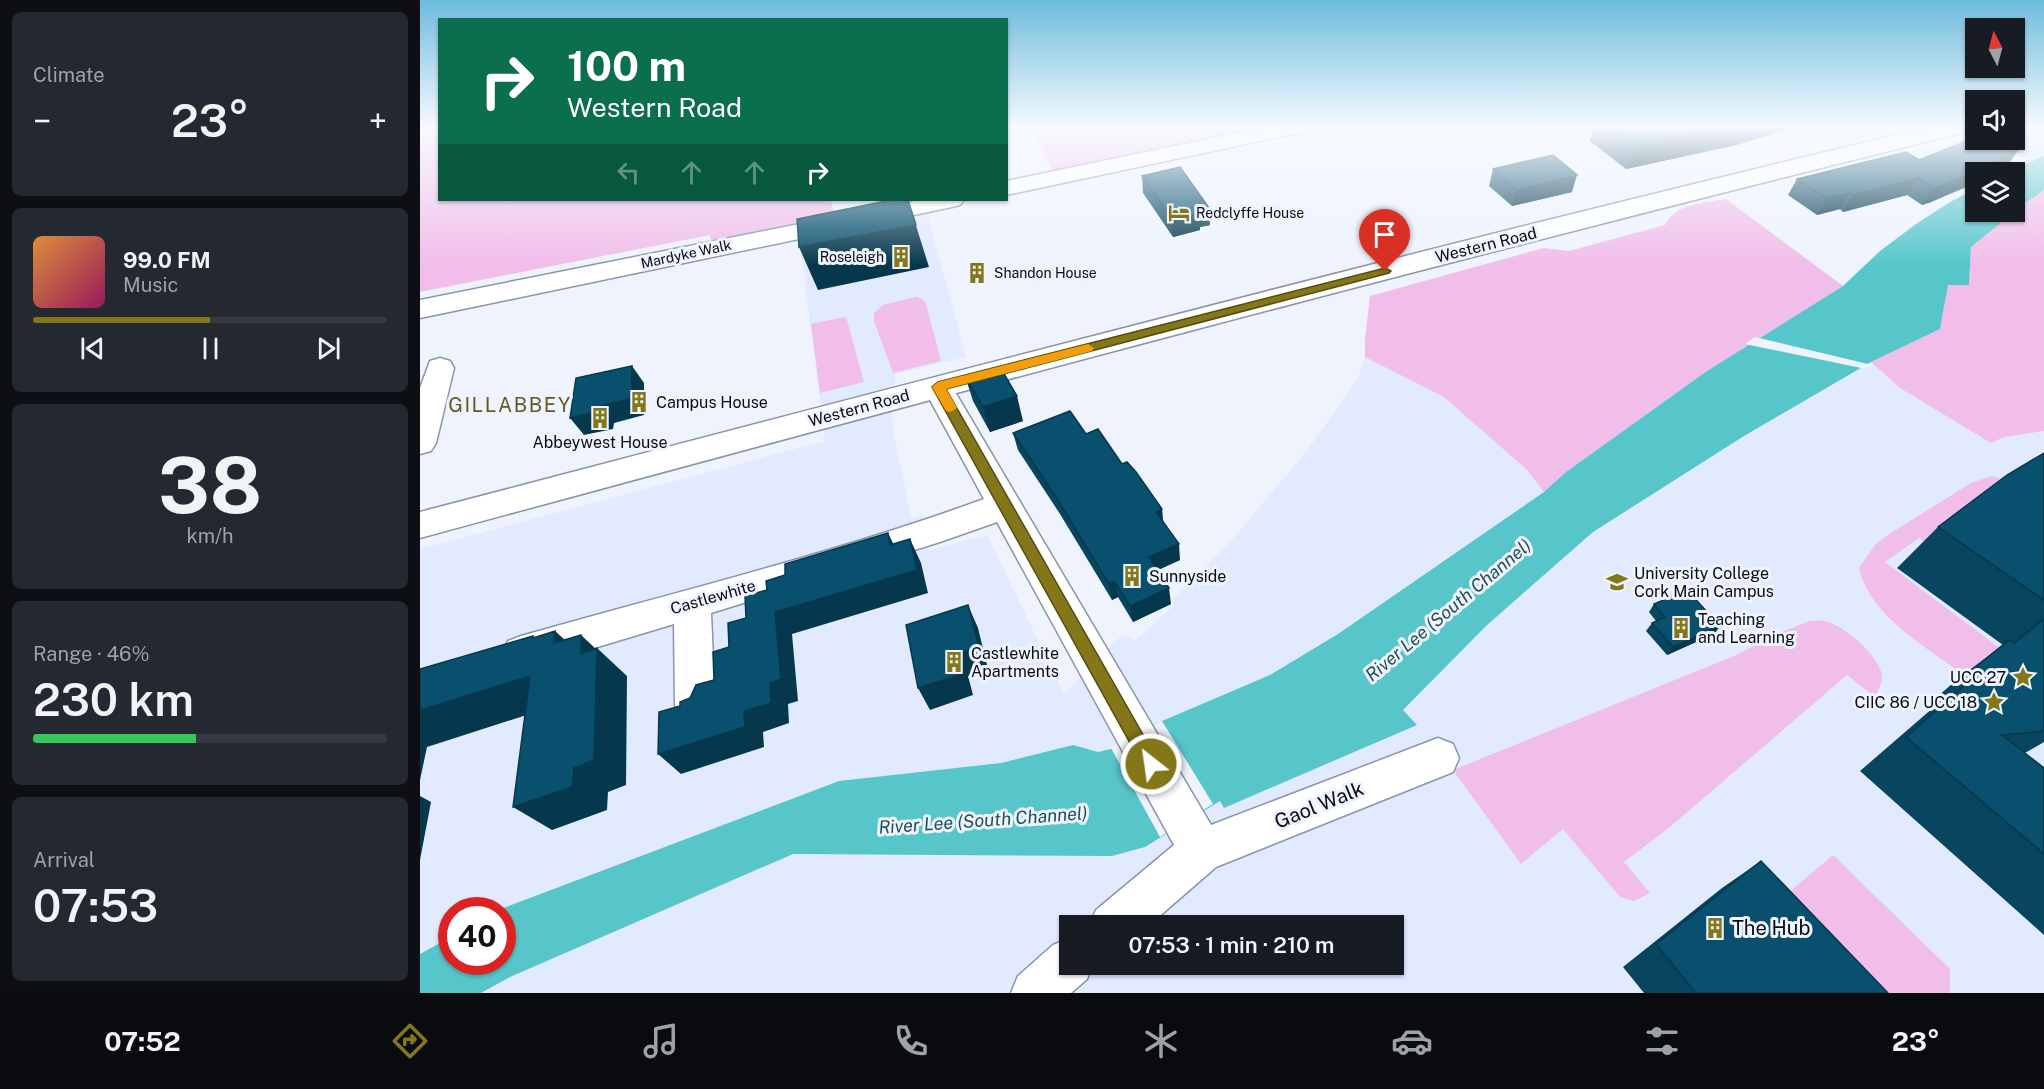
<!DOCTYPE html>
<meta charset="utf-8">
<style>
body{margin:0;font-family:"Public Sans",sans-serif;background:#242831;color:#f1f3f6;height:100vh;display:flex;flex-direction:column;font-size:22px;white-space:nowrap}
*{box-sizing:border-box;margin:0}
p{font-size:20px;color:#9ea1a6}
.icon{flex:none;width:33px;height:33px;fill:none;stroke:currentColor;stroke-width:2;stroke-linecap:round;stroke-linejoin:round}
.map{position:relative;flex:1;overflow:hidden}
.details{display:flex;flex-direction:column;gap:12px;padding:12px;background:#0d0f14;width:420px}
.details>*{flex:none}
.top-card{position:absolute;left:18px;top:18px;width:570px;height:183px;border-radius:0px;box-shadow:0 2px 4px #0004;background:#0b6e4f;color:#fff;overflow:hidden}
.needle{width:39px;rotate:354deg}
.tools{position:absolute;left:1545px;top:18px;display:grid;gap:12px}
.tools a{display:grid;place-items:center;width:60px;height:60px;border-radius:0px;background:#171b24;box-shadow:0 2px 4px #0004;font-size:30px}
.speed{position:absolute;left:18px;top:897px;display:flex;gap:12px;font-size:30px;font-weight:700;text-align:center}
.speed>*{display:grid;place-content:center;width:78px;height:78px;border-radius:50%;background:#171b24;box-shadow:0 2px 4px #0004;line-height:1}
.speed .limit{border:9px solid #d22;background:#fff;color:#111}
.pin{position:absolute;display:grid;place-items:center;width:51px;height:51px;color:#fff;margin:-62px -26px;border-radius:50% 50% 50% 0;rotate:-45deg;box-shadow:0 0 6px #0007}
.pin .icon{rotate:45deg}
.me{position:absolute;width:66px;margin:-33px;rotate:330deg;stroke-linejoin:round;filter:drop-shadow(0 0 4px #0008)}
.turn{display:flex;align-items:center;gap:21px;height:126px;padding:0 30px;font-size:27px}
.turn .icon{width:78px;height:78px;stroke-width:2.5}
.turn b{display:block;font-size:42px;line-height:51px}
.lanes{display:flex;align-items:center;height:57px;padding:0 30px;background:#0003;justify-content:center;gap:30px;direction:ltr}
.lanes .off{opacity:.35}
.big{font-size:45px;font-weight:600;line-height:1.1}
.details .widget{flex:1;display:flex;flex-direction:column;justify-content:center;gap:9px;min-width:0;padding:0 21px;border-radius:9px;background:#242831}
.details .dial{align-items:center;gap:0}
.dial b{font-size:78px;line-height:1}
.song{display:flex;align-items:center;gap:18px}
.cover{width:72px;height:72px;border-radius:9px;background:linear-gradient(135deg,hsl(30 70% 55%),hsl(330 70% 35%))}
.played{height:6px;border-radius:3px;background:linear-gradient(90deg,#83771a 50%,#363941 50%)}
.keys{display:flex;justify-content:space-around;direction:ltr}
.heat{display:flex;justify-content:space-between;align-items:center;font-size:33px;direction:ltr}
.charge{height:9px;border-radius:4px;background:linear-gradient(90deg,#34c759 46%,#363941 0)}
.trip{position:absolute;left:639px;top:915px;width:345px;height:60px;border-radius:0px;background:#171b24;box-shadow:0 2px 4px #0004;font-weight:600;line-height:60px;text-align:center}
.tabs{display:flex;height:96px;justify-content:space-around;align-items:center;background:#090b0e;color:#9ea1a6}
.tabs .icon{width:42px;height:42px}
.tabs .active{color:#83771a}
.tabs b{font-size:27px;color:#f1f3f6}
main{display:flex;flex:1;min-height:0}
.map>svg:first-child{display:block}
.built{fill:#e1eaff;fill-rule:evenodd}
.green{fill:#f1bee9}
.water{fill:#57c6cb}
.pier{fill:#eef3fe}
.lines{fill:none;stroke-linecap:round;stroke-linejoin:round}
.minor-casing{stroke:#8994ad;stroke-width:3}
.highway-casing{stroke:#8994ad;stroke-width:3}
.minor{fill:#fff;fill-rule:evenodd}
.highway{fill:#fff;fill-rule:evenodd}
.wall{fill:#08455f}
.shaded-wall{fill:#06384d}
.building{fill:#09506e;stroke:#06384d;stroke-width:1.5}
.route{fill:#83771a;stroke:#554d11;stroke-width:1.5}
.slow{fill:#f59e0b}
.labels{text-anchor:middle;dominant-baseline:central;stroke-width:6;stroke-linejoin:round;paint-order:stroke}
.far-poi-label{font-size:14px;fill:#080b14;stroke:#eef3fe;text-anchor:start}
.far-street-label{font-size:14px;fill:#080b14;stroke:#eef3fe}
.street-label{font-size:16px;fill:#080b14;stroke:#eef3fe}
.poi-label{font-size:16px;fill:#080b14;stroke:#eef3fe;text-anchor:start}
.water-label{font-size:18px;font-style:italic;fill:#1f4f52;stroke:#eef3fe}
.quarter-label{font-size:20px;letter-spacing:1.5px;fill:#62591d;stroke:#eef3fe}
.near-street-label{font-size:20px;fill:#080b14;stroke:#eef3fe}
.near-poi-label{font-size:20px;fill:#080b14;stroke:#eef3fe;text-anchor:start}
</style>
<main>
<section class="details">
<div class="widget"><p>Climate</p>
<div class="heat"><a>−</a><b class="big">23°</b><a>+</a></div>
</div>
<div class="widget">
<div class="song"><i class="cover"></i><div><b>99.0 FM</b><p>Music</p></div></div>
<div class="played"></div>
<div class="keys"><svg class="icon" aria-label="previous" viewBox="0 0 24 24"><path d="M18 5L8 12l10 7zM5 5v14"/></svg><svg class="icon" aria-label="pause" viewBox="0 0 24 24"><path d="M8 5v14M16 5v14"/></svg><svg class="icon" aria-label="next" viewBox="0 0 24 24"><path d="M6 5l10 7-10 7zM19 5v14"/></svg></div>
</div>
<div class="widget dial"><b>38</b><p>km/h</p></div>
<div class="widget"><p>Range · 46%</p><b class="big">230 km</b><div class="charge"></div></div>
<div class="widget"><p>Arrival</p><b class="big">07:53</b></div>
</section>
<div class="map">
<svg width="1624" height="993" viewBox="0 0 1624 993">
<rect width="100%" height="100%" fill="#eef3fe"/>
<!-- built -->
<path class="built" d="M1595 126H1624V169L1564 140H1594Z
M1624 190V993H0V549L405 441 380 241 507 213 546 357 475 374 472 425 491 518 503 515 509 550 567 535 644 694 702 635 716 640 752 607 754 599 817 534 886 452 937 380 945 357V339L950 296 1124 248 1149 251 1245 225 1248 219 1261 208 1306 199 1423 286 1549 285 1588 216ZM32 910H82V962H32ZM650 926H974V964H650Z"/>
<!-- green -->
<path class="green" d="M0 126H19L20 200H411L415 217 291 240 290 235 0 292Z
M609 126H851L633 171Z
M1624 190V431L1584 437 1571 443 1480 388 1451 362 1520 329 1528 285H1549L1551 247 1588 216Z
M1306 199 1423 286 1287 371 1146 472 1124 492 1107 470 1024 397 945 357V339L950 296 1124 248 1149 251 1245 225C1256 203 1285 203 1306 199Z
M496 297 503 299 506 304 521 361 473 373 454 321V313L463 305Z
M425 317 427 320 444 382 400 393 391 324Z
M1572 476 1590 482 1554 519 1540 510 1523 522 1534 531 1521 553 1499 538 1465 562 1581 649 1546 677C1509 648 1450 617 1439 568L1455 545 1466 536 1551 483Z
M1390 621C1394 621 1400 620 1404 621 1423 624 1464 659 1462 679 1462 685 1457 691 1455 697L1427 675 1250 827 1204 862 1230 893 1214 901 1200 897 1143 829 1101 864 1033 770 1314 656 1359 633Z
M1413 855 1530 969V993H1427L1349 909Z"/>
<!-- water -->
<path class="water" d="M1624 156V190L1594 211V172H1589Z
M1555 189 1556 212H1594L1551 247 1549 285H1528L1520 329 1451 362 1324 436 1173 532 1066 626 983 710 997 725 804 808 800 801 725 847 692 856 373 854 90 977 61 993H0V954L31 937 32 962H82V910H79L81 909 419 781 581 763 653 745 678 752 691 749 742 721 850 675 918 634 1124 492 1146 472 1287 371 1423 286 1460 251 1496 224 1530 202Z"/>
<!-- pier -->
<path class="pier" d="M1335 337 1452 365 1446 369 1325 344Z
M742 721 793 804 740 837 691 748Z"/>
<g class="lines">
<defs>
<path id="minor" d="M851 126H894L891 131 883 132 586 195V181Z
M499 200H544L540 205 532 207 0 318V300Z
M20 358 30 361 34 368 16 443 11 451 0 454V388L10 361Z
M518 377 528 380 791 825 1018 738 1033 744 1039 758 1033 772 796 867 728 926H669L676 910 754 845 577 522 520 542 291 613 295 705 289 718 275 723 261 718 255 705 254 624 101 670 88 665 82 653 88 641 101 636C256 592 413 554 564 499L503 387 508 380Z
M650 938V964H673L667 979 651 993H591L598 976 633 945Z"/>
<path id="highway" d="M1514 126H1553L1550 131C1031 259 515 398 0 538V512C504 380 1008 246 1514 126Z"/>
</defs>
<!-- minor casing -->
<use href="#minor" class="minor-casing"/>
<!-- highway casing -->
<use href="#highway" class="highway-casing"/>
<!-- minor -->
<use href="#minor" class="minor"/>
<!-- highway -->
<use href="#highway" class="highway"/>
</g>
<!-- wall -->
<path class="wall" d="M1174 126H1368L1366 130 1316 145 1206 169 1170 141Z
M1599 149 1587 166 1511 202 1502 205 1487 195 1423 212 1420 209 1397 215 1368 195 1377 179 1499 160Z
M1073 169 1152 192 1092 206 1069 186Z
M722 176 790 225 780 227V230L753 237 723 193Z
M545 376 603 421 570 432 553 401Z
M593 433 666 434 702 464 742 509 743 520 760 560 738 570 751 604 713 622 698 597 692 600 640 514 598 450Z
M1624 453V742L1605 753 1624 768V935L1440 771 1514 707 1510 703 1540 677 1583 645 1477 568 1518 527Z
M1234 604 1300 626 1294 634 1247 655 1226 631 1232 623 1236 621 1229 612Z
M1341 861 1468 993H1224L1203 967 1302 888Z"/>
<!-- shaded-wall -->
<path class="shaded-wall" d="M1311 126H1368L1366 130 1316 145 1206 169 1215 147Z
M1599 149 1587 166 1572 172H1556V183L1511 202 1502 205 1513 188Z
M1157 175 1152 192 1092 206 1096 190Z
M1498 178 1487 195 1423 212 1433 195Z
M1430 193 1420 209 1397 215 1407 198Z
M488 200 509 267 398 290 379 247Z
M789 208 790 225 780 227V230L753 237 752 220 778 210Z
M212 366 224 383V415L194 423 193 429 164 435 150 418 181 406Z
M597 396 603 421 570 432 563 407Z
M742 509 743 526 736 512Z
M468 533 480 557 470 545Z
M490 539 501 563 508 593 372 634 378 701 368 704 369 723 343 732 344 747 261 774 238 754 324 711 350 683 355 612Z
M759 544 760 560 731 573 729 557Z
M695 582 698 597 692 600 689 584Z
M749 588 751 604 713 622 710 606Z
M548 605 558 628 568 669 548 676 553 695 510 710 498 688 538 654Z
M1300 626 1294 634 1247 655 1253 647Z
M135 631 167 660 134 643Z
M161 635 177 650V648L207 676 206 785 188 792 187 810 132 830 93 807 154 768Z
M110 676 144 703 7 747 0 780V710Z
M0 796 11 802 0 860Z"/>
<!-- building -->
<path class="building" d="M1187 126H1311L1215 147Z
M1556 137V140H1578L1599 149 1578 158 1581 160 1522 185 1513 188 1498 178 1433 195 1430 193 1407 198 1377 179 1486 152 1499 160Z
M1133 155 1157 175 1096 190 1073 169Z
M760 167 789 208 778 210 780 213 752 220 722 176Z
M471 200H488L496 225 379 247 377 219Z
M212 366V398L181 406 180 411 150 418 156 378Z
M580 367 597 396 563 407 545 376Z
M650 411 666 434 678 429 702 464 707 462 716 472 742 509 736 512 759 544 729 557 749 588 710 606 695 582 689 584 636 497 593 433Z
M1624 453V600L1518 527 1587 475Z
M468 533 470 545 490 539 497 570 355 612 361 679 350 683 351 703 324 711 325 727 238 754 239 712 260 706V702L270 698 276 685 294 680 293 652 309 647 308 623 326 618 325 596 347 590 346 581 365 575V564Z
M1267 590 1300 626 1253 647 1232 623 1245 617 1234 604Z
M548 605 559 647 538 654 542 674 498 688 486 625Z
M1624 619V731L1582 735 1624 768V854L1486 737 1562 670 1557 666 1589 640 1594 643Z
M135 631 134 643 161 635V654L177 648 174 760 154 768 152 787 93 807 110 676 0 710V669L113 636V638Z
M1341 861 1468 993H1276L1236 944Z"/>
<!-- sky -->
<linearGradient id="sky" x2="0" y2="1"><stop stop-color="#6ebbdc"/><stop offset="0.48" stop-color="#f7faff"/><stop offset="1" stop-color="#f7faff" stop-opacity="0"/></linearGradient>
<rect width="1624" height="265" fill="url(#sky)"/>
<!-- route -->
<path class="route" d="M965 268 971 271 969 273 526 389 737 759 740 764 737 770 731 773 725 770 512 387 518 382Z"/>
<!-- slow -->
<path class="slow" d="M668 344 674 348 672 351 526 389 537 408 530 412 526 411 512 387 518 382Z"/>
<!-- icons -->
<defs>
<symbol id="hotel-bare" viewBox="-9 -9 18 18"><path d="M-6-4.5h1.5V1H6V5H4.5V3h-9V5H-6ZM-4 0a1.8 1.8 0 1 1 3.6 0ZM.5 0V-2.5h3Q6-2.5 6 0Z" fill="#83771a" stroke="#eef3fe" stroke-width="2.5" paint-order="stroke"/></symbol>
<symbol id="building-bare" viewBox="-9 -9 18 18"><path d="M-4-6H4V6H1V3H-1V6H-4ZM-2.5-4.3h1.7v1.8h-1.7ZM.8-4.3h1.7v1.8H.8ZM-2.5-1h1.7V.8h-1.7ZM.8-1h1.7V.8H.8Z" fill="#83771a" stroke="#eef3fe" stroke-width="2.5" paint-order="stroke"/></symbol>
<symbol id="university-bare" viewBox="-9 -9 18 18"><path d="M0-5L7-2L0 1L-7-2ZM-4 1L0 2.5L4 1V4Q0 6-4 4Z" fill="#83771a" stroke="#eef3fe" stroke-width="2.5" paint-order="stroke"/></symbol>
<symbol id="sight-bare" viewBox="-9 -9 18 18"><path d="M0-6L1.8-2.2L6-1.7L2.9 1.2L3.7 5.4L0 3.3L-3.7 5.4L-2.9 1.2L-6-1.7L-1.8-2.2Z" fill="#83771a" stroke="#eef3fe" stroke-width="2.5" paint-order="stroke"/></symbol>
</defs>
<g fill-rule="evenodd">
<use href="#hotel-bare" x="744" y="198" width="30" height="30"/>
<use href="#building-bare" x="466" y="242" width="30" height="30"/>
<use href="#building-bare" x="542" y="258" width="30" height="30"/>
<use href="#building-bare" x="204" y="387" width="30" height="30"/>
<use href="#building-bare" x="165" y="403" width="30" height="30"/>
<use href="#building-bare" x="697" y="561" width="30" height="30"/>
<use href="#university-bare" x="1182" y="567" width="30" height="30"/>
<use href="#building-bare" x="1246" y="613" width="30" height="30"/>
<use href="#building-bare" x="519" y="647" width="30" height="30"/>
<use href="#sight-bare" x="1588" y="662" width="30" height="30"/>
<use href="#sight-bare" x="1559" y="687" width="30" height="30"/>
<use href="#building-bare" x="1280" y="913" width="30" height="30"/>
</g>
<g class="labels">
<!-- far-poi labels -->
<g class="far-poi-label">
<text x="776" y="213">Redclyffe House</text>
<text x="464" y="257" text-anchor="end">Roseleigh</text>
<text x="574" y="273">Shandon House</text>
</g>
<!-- far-street labels -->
<g class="far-street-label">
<text transform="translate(266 254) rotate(-12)">Mardyke Walk</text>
</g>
<!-- street labels -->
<g class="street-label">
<text transform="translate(1066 245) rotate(-14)">Western Road</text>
<text transform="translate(439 408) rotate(-15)">Western Road</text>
<text transform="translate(293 597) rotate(-16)">Castlewhite</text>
</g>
<!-- poi labels -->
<g class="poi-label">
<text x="236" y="402">Campus House</text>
<text x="180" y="442" text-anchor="middle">Abbeywest House</text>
<text x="1214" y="573">University College<tspan x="1214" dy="18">Cork Main Campus</tspan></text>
<text x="729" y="576">Sunnyside</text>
<text x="1278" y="619">Teaching<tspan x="1278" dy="18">and Learning</tspan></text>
<text x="551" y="653">Castlewhite<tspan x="551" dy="18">Apartments</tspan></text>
<text x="1586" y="677" text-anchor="end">UCC 27</text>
<text x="1557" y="702" text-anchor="end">CIIC 86 / UCC 18</text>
</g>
<!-- water labels -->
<g class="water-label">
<text transform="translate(1028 610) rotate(-40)">River Lee (South Channel)</text>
<text transform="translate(563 820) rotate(-4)">River Lee (South Channel)</text>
</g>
<!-- quarter labels -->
<g class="quarter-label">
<text x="90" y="405">GILLABBEY</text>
</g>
<!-- near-street labels -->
<g class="near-street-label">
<text transform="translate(899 805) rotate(-22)">Gaol Walk</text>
</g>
<!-- near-poi labels -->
<g class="near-poi-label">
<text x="1312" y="928">The Hub</text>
</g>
</g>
</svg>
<div class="tools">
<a><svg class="needle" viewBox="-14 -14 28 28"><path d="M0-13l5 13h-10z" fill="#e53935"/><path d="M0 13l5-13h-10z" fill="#9ea1a6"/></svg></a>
<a><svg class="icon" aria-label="sound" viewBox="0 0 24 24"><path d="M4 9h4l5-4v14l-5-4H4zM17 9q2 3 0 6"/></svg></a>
<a><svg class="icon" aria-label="layers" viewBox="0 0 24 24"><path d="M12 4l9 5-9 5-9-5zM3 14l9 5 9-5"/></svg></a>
</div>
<div class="speed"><div class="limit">40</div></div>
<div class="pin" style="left:965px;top:271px;background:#d93025"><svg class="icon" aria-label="arrive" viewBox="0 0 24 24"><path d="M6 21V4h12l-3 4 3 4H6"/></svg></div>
<svg class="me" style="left:731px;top:764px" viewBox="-20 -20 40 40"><circle r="17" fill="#83771a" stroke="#fff" stroke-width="3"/><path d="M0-11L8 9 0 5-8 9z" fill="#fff"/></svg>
<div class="trip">07:53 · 1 min · 210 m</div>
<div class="top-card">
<div class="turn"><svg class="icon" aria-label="right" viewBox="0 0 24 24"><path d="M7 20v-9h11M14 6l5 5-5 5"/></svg><div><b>100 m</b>Western Road</div></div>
<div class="lanes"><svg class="icon off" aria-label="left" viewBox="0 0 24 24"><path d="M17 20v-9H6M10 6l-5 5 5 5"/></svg><svg class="icon off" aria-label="ahead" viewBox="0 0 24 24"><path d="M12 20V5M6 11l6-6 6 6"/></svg><svg class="icon off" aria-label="ahead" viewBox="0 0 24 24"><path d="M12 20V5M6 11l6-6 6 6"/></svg><svg class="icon" aria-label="right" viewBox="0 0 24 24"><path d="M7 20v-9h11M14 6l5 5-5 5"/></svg></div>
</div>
</div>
</main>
<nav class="tabs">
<b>07:52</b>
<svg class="icon active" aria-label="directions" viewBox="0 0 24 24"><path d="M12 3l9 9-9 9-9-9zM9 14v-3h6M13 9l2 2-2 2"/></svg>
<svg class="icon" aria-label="music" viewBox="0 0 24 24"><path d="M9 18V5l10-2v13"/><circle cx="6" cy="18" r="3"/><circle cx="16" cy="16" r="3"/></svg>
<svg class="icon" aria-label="phone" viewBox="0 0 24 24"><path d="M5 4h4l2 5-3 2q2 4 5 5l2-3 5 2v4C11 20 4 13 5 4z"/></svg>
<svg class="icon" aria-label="climate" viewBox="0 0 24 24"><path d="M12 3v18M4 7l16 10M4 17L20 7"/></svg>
<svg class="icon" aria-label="car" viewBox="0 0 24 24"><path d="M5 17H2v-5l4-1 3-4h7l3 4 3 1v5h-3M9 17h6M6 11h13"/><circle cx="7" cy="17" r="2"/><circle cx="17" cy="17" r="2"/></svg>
<svg class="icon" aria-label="filters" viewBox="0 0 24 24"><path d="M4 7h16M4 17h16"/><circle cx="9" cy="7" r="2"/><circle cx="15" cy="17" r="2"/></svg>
<b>23°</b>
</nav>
